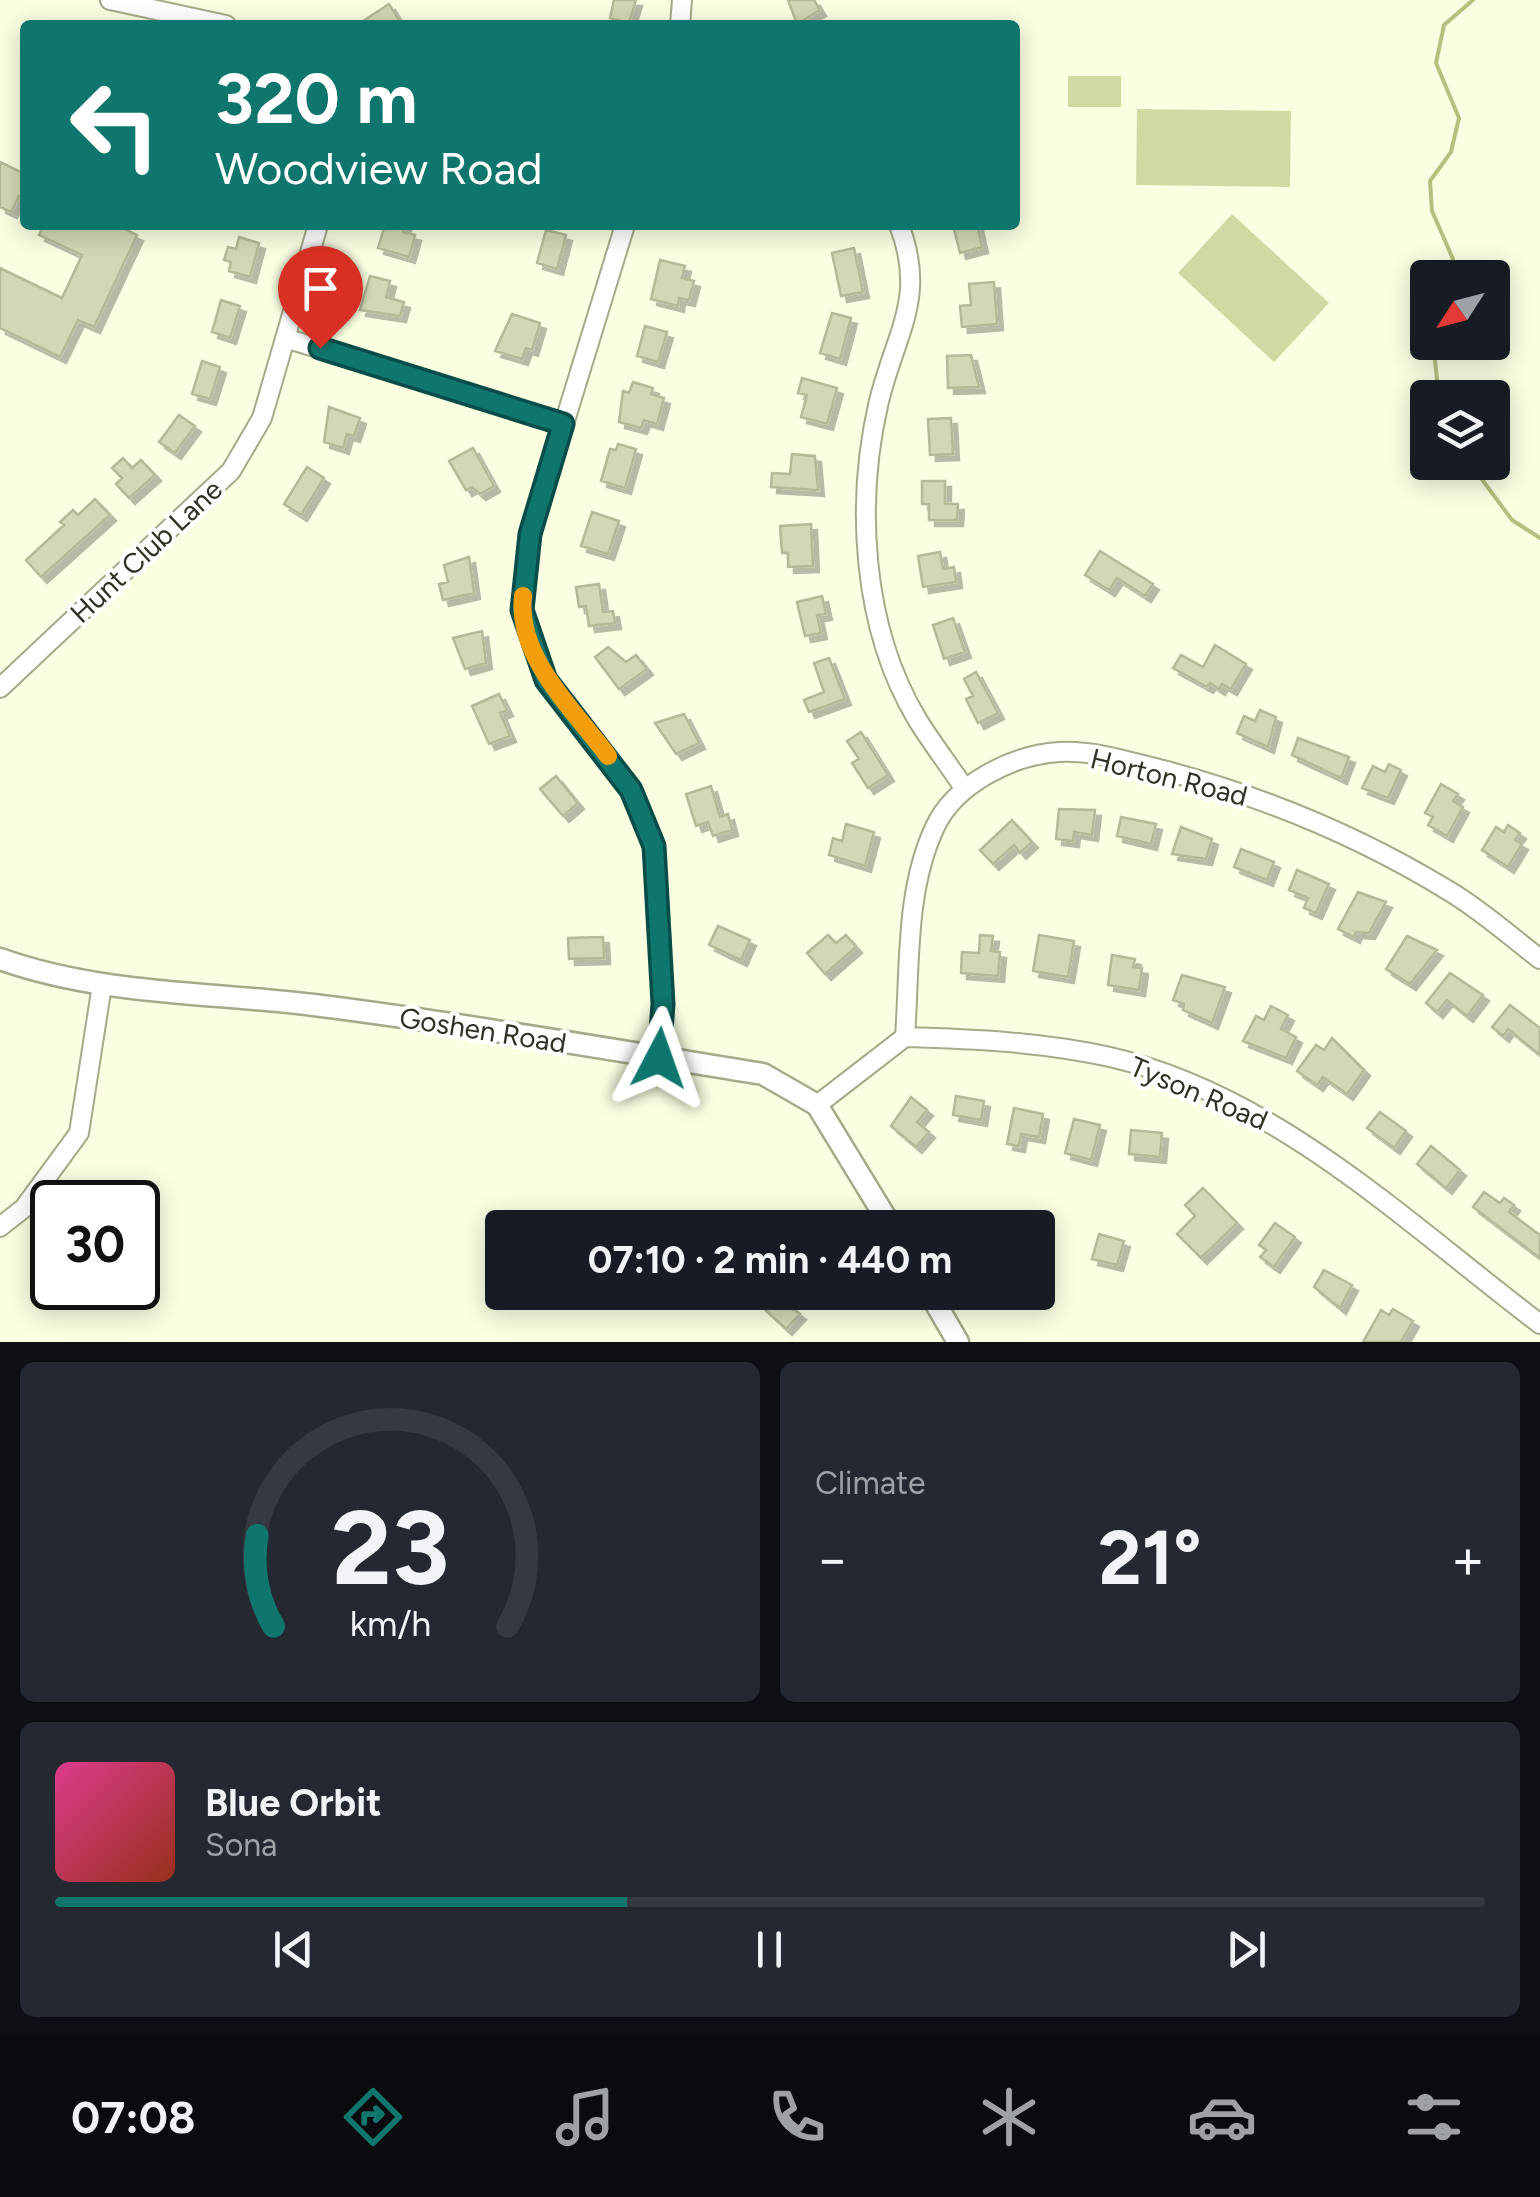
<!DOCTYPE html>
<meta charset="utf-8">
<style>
body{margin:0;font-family:Figtree,sans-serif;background:#242831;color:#f1f3f6;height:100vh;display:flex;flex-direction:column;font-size:38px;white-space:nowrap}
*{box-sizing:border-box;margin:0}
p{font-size:32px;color:#9ea1a6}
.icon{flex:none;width:55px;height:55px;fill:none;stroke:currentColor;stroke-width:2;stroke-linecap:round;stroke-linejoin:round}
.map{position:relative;height:1342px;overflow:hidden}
.sheet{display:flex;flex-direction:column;gap:20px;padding:20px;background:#0d0f14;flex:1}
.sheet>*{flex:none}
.top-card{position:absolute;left:20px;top:20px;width:1000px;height:210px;border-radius:10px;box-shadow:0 5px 25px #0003;background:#0f766e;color:#fff;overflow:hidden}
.needle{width:65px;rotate:234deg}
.buttons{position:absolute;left:1410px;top:260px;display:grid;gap:20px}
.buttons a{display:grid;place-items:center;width:100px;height:100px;border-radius:10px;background:#171b24;box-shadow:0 5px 25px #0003;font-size:50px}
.speed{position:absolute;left:30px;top:1180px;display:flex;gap:20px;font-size:50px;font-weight:700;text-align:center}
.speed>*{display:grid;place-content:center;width:130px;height:130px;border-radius:50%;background:#171b24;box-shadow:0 5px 25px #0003;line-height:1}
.speed .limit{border:5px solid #111;border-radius:15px;background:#fff;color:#111}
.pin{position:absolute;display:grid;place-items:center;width:85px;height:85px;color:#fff;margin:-102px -42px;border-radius:50% 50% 50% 0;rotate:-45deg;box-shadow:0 0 10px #0007}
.pin .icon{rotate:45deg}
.me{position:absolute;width:110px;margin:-55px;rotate:4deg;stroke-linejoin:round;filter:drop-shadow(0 0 8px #0008)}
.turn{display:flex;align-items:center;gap:35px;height:210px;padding:0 30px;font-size:45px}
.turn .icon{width:130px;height:130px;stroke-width:2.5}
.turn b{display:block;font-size:70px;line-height:85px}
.big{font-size:75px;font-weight:700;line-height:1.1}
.sheet .tile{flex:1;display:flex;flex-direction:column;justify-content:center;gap:15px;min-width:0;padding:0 35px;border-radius:15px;background:#242831}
.sheet .dial{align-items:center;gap:0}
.dial svg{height:260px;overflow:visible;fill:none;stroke:#363941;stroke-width:7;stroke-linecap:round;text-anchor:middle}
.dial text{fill:#f1f3f6;stroke:none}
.song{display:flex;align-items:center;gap:30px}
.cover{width:120px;height:120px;border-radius:15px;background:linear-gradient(135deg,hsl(330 70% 55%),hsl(10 70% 35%))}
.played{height:10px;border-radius:5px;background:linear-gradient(90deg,#0f766e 40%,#363941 40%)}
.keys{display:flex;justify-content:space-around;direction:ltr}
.heat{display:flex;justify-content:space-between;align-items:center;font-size:55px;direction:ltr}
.sheet .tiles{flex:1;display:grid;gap:20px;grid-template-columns:1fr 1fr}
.tile:last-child{grid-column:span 2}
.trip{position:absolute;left:485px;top:1210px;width:570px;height:100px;border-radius:10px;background:#171b24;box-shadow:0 5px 25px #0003;font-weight:700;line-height:100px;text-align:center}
.tab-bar{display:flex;height:160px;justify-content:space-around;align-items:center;background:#090b0e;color:#9ea1a6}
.tab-bar .icon{width:70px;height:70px}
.tab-bar .current{color:#0f766e}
.tab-bar b{font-size:45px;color:#f1f3f6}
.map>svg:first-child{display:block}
.green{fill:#d1d9a3}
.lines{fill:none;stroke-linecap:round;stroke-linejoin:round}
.stream{stroke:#b6bf7f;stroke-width:4}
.building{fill:#d2d8b5;stroke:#b4b997;stroke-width:2.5;filter:url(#shadow)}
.minor-casing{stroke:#a5aa89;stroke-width:22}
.tertiary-casing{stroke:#a5aa89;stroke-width:25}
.minor{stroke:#fff;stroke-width:18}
.tertiary{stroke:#fff;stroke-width:20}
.route-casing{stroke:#0a4d48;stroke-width:25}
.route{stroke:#0f766e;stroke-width:18}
.slow{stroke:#f59e0b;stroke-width:18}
.labels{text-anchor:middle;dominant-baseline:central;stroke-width:8;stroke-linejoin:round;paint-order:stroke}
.street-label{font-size:28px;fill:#2f3124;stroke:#fff}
</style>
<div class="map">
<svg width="1540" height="1342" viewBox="0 0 1540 1342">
<defs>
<filter id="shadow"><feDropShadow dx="6" dy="6" stdDeviation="0" flood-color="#0004"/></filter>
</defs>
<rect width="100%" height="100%" fill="#faffe2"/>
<!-- green -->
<path class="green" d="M1068 76H1121V107H1068Z
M1137 109 1291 111 1290 187 1136 185Z
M1232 214 1329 303 1274 362 1178 273Z"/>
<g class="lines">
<!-- stream -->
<path class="stream" d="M1448 278 1453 259 1432 211 1430 181 1451 152 1459 118 1436 63 1444 25 1473 0
M1433 342 1439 398
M1469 462 1512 520 1540 538"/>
</g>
<!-- building -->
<path class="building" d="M614 0H636L629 23 610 18Z
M788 0H814L820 10 797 24Z
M389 4 402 25H357Z
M0 162 25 174V200L19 196 11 212 0 207Z
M44 225H116L137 235 94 327 78 320 60 357 0 328V268L62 298 82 255 39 235Z
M385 225H405L403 232 415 235 409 257 378 248Z
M953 225H977L982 247 960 253Z
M546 230 566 235 557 269 537 263Z
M239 237 259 243 250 277 229 271 231 262 224 260 228 247 236 249Z
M854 248 863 292 841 296 832 253Z
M660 260 685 266 682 278 694 281 689 300 679 298 678 306 651 299Z
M370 276 390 281 386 297 404 302 400 316 360 310Z
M994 282 997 324 962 327 960 306 971 305 969 284Z
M221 300 240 306 230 338 212 332Z
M832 313 851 318 840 359 820 353Z
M512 314 540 323 532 350 526 348 522 359 495 351Z
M645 326 667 332 658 362 637 356Z
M971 355 979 387 948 388 947 356Z
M202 361 220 367 210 399 192 394Z
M802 378 837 388 827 424 801 417 807 395 798 393Z
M633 382 653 388 651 394 664 398 657 424 644 420 641 428 619 422 623 391 629 393Z
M329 407 360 418 354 436 347 434 343 448 324 442Z
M179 415 195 426 175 453 159 442Z
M951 418 953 454 930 455 928 419Z
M618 444 636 449 625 488 601 481 610 449 616 450Z
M473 448 494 486 480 494 472 487 466 490 449 461Z
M792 454 815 456 818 490 771 487 772 473 790 474Z
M123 458 132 468 141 460 155 475 129 498 116 484 122 478 112 468Z
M307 467 324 478 301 515 284 504Z
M922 481H945V504H958L957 520H929V504H922Z
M95 499 110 515 41 577 26 560 64 525 60 522 73 510 78 515Z
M592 512 619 521 608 554 581 546Z
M811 524 813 566 788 567V553H782L780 526Z
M1100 551 1153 584 1145 596 1117 578 1109 590 1085 575Z
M940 552 943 569 954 567 956 582 923 587 918 556Z
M469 557 474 593 443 600 439 584 448 582 444 565Z
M599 584 603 612 613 611 615 623 589 626 586 606 579 607 576 587Z
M822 596 826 614 817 615 821 633 805 636 797 602Z
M953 618 965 652 944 659 933 625Z
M482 631 486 663 465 669 453 638Z
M1215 645 1246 664 1231 689 1222 684 1219 689 1210 683 1207 687 1173 668 1181 655 1203 667Z
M608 647 626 662 636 655 647 669 619 689 595 657Z
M829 658 845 699 809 712 804 700 824 692 814 663Z
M976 672 998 713 978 723 966 699 973 696 964 679Z
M499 694 507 710 500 713 510 736 489 744 472 706Z
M1260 710 1276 717 1268 747 1237 733 1244 716 1255 721Z
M684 714 699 743 676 754 655 723Z
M861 732 888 775 868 788 852 763 859 759 847 741Z
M1298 738 1349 757 1341 778 1292 755Z
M1389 764 1401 770 1388 798 1362 788 1373 766 1385 772Z
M556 776 578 803 563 816 540 789Z
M1441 784 1458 794 1453 801 1463 807 1447 836 1428 825 1433 817 1425 813Z
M711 786 720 817 728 814 732 830 713 836 708 822 696 826 686 794Z
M1059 809 1095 810 1092 835 1074 832 1073 841 1056 839Z
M1121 817 1156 824 1151 844 1117 836Z
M1012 820 1032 842 1020 853 1014 845 993 864 980 850Z
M846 824 874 832 865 866 829 855 833 838 842 841Z
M1508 825 1520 833 1515 840 1522 844 1508 867 1482 850 1496 827 1504 832Z
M1181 827 1212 839 1206 859 1172 854Z
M1241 849 1274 862 1267 880 1234 867Z
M1297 870 1329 884 1316 913 1304 908 1308 898 1289 890Z
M1358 892 1386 902 1369 933 1356 932 1354 937 1338 929Z
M718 926 750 940 741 960 709 945Z
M828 935 836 943 846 935 856 947 825 974 807 953Z
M980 935 993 936 991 951 1000 952 998 976 961 973 962 952 979 953Z
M1039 935 1074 941 1068 977 1033 971Z
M1407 936 1437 950 1410 984 1386 969Z
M603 937 604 958 569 959 568 938Z
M1112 955 1135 959 1133 967 1142 968 1139 990 1108 985Z
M1450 973 1483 995 1467 1016 1447 1000 1437 1012 1426 1003Z
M1182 975 1225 987 1212 1023 1183 1010 1184 1004 1173 1000Z
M1510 1005 1540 1028V1055L1508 1029 1503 1036 1492 1027Z
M1271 1006 1288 1015 1281 1029 1296 1037 1286 1058 1243 1041 1256 1016 1264 1020Z
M1332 1038 1364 1070 1347 1094 1323 1077 1317 1085 1297 1071 1316 1045 1324 1050Z
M956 1096 984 1101 981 1120 953 1115Z
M911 1097 927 1110 917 1122 929 1132 916 1147 891 1126Z
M1014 1108 1043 1114 1039 1137 1021 1134 1019 1146 1007 1144Z
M1380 1112 1406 1131 1394 1148 1367 1128Z
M1074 1119 1100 1125 1091 1160 1065 1153Z
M1131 1130 1162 1133 1160 1157 1129 1154Z
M1431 1146 1460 1170 1446 1188 1417 1164Z
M1203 1188 1237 1223 1201 1258 1177 1234 1195 1216 1185 1205Z
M1484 1192 1500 1203 1504 1198 1514 1205 1509 1212 1540 1235V1258L1473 1207Z
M1275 1223 1295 1237 1274 1267 1260 1257 1266 1250 1259 1245Z
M1099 1234 1124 1241 1117 1265 1092 1259Z
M1324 1270 1352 1285 1340 1308 1314 1287Z
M772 1292 800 1314 786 1329 760 1305Z
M1393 1309 1413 1321 1401 1342H1363L1381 1310 1389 1315Z"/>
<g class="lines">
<defs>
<path id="minor" d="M110 0 226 25
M680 25 682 0
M625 225 530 535 522 610 546 680 631 789 654 846 663 1004 659 1058
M899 225C927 297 896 332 879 401 855 503 862 627 917 719 931 742 949 765 964 788
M285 338 563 424
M0 688 231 471 262 418 318 225
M905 1037C910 969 905 890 935 827 955 784 1012 755 1059 752 1094 750 1130 762 1163 770 1265 797 1359 836 1449 891 1481 910 1510 936 1540 959
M817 1105 905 1037C974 1039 1042 1042 1110 1057 1276 1095 1408 1224 1540 1324
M0 1227 24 1208 79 1133 102 985"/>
<path id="tertiary" d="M0 959C101 995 208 992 314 1005 464 1024 614 1050 763 1074L817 1105 892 1228
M929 1292 958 1342"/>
</defs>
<!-- minor casing -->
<use href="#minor" class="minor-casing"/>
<!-- tertiary casing -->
<use href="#tertiary" class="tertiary-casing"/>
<!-- minor -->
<use href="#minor" class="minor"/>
<!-- tertiary -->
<use href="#tertiary" class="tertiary"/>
</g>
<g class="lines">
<defs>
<path id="route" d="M320 348 563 424 530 534 522 610 546 680 631 790 654 846 663 1004 659 1058"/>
</defs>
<!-- route casing -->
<use href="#route" class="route-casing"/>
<!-- route -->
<use href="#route" class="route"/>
<!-- slow -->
<path class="slow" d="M523 596C516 658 576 712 608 756"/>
</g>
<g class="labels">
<!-- street labels -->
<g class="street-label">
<text transform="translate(146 551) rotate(-43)">Hunt Club Lane</text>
<text transform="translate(1169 777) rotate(14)">Horton Road</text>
<text transform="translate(483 1030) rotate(9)">Goshen Road</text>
<text transform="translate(1199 1093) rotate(23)">Tyson Road</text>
</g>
</g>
</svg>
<div class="buttons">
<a><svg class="needle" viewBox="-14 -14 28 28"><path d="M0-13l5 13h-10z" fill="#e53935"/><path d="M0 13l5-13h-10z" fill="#9ea1a6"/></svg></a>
<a><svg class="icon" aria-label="layers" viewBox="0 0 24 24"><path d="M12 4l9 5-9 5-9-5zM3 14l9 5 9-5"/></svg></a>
</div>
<div class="speed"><div class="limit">30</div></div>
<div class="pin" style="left:320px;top:348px;background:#d93025"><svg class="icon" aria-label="arrive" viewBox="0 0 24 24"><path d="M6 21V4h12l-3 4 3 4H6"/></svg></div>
<svg class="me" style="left:659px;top:1058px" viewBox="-20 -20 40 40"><path d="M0-17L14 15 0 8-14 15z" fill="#0f766e" stroke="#fff" stroke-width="4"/></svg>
<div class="trip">07:10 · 2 min · 440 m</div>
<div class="top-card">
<div class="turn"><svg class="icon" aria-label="left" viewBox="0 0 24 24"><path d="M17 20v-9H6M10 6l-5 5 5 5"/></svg><div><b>320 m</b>Woodview Road</div></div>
</div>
</div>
<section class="sheet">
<div class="tiles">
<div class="tile dial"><svg viewBox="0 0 100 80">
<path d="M14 69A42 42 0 1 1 86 69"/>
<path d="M14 69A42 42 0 0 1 9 41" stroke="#0f766e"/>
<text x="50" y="56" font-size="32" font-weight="700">23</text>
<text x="50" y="72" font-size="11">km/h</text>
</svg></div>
<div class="tile"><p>Climate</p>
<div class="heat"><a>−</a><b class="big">21°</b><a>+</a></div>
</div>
<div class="tile">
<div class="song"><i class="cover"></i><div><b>Blue Orbit</b><p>Sona</p></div></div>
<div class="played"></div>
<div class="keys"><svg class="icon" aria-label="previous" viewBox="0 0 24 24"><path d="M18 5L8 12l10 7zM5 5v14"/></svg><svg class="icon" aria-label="pause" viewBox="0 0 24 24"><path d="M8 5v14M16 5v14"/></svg><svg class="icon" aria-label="next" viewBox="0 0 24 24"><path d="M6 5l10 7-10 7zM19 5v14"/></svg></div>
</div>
</div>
</section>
<nav class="tab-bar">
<b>07:08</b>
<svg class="icon current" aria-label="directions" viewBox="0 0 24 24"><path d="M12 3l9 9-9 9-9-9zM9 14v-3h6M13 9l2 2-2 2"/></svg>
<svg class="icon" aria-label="music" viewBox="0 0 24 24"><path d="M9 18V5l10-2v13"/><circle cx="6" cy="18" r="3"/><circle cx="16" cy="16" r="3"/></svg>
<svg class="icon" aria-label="phone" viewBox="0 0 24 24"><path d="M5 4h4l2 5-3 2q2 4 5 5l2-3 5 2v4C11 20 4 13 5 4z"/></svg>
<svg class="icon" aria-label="climate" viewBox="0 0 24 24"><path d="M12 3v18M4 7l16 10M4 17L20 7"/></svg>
<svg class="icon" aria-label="car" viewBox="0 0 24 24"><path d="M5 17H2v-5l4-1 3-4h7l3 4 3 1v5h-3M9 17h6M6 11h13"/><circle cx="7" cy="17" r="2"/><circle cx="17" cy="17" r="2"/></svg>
<svg class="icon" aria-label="filters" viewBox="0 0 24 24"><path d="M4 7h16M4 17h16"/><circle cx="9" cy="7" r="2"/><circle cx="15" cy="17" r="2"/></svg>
</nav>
